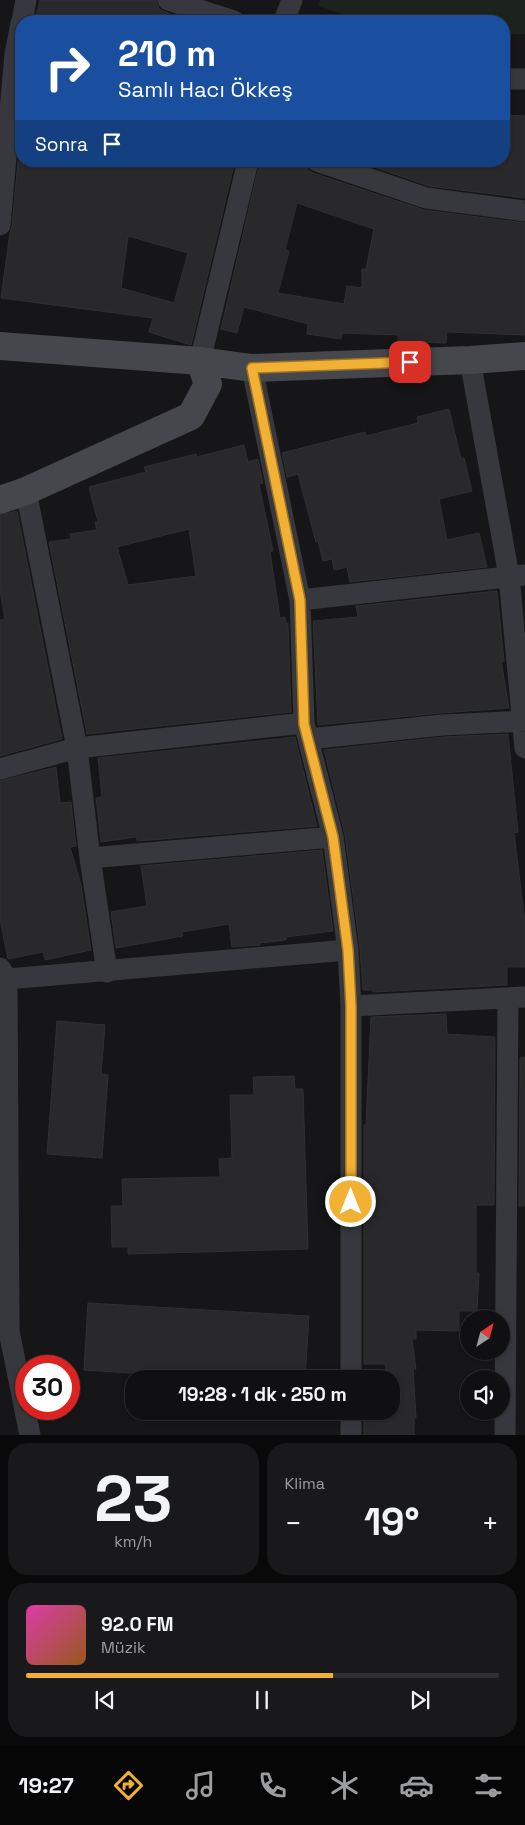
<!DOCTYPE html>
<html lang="tr">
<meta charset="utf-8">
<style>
body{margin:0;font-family:"Space Grotesk",sans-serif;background:#19191b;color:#f1f3f6;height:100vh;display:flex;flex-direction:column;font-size:19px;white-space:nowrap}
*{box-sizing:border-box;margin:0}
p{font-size:16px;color:#9c9d9f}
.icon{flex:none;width:28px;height:28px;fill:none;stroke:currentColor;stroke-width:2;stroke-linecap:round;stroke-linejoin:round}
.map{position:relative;height:1435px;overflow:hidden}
.sheet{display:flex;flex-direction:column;gap:8px;padding:8px;background:#09090a;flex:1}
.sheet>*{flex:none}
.top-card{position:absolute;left:15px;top:15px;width:495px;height:152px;border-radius:20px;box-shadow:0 1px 4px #0004,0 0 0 1px #303032;background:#1a4fa0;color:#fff;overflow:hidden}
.needle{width:32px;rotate:36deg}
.fabs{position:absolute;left:460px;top:1310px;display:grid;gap:10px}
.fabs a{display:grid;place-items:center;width:50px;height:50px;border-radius:50%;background:#101012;box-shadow:0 1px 4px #0004,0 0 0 1px #303032;font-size:25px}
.speed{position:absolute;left:15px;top:1355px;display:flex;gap:10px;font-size:25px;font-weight:700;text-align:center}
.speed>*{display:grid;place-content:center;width:65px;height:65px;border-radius:50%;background:#101012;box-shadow:0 1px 4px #0004,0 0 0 1px #303032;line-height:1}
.speed .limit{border:8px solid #d22;background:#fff;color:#111}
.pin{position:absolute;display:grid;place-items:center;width:42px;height:42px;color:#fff;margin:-21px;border-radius:10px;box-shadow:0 2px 8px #0006}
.me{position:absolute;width:55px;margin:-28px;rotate:0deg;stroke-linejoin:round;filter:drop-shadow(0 0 4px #0008)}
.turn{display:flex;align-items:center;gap:18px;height:105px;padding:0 20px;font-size:22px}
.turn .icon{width:65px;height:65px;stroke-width:2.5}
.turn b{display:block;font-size:35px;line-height:42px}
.then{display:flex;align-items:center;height:48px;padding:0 20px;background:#0003;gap:10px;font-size:19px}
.big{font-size:38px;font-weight:600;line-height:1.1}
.sheet .card{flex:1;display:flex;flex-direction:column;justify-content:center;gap:8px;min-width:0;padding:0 18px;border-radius:20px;background:#19191b}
.sheet .dial{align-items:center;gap:0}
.dial b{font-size:65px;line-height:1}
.song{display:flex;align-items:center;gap:15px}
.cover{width:60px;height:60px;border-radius:8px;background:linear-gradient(135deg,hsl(320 70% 55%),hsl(30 70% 35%))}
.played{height:5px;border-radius:2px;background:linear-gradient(90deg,#f2b134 65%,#303032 65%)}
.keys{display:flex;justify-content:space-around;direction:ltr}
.heat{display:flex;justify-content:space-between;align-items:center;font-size:28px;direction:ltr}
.sheet .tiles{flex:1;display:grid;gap:8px;grid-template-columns:1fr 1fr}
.card:last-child{grid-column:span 2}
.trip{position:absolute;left:125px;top:1370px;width:275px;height:50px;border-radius:20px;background:#101012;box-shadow:0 1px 4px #0004,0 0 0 1px #303032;font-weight:600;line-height:50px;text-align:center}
.dock{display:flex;height:80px;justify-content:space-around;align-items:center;background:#060607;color:#9c9d9f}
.dock .icon{width:35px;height:35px}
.dock .current{color:#f2b134}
.dock b{font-size:22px;color:#f1f3f6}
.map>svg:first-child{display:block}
.green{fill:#1c231d}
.building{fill:#29292c;stroke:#303034;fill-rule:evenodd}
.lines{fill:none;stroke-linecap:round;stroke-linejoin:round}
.street{stroke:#37383d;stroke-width:21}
.secondary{stroke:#45474d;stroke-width:28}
.route-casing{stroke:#9d7322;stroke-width:12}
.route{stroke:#f2b134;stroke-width:9}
</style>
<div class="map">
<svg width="525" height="1435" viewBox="0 0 525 1435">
<rect width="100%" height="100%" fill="#161618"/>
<!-- green -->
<path class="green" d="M320 0H525V34H504V21H364L318 6Z"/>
<!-- building -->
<path class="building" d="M40 0H156L159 9 170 14 168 21H35Z
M504 115 525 116V198L429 186 357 161H455L468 164 504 165Z
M18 161H235L191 345 149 332 153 318 1 298 10 233 12 226ZM128 236 188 253 174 303 121 288Z
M260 161H294L305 164 308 170 313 173 424 210 525 223V335L447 332 446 343 398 341V335L342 333 341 339 307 334 308 324 244 307 237 333 221 329ZM297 203 374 229 366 269H362V288L347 286 344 304 278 293 289 251 285 250Z
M449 409 461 459 464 458 472 491 439 499 447 540 479 533 487 567 350 582 347 567 334 570 332 559 323 561 318 541 316 542 298 474 287 477 282 453 365 432 366 436 418 423 417 417Z
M244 445 248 462 258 459 263 483 259 484 273 551 270 552 280 618 285 617 286 623H288L291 712 87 734 49 542 71 539 70 534 97 530 95 522H98L89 487 146 472 144 467 196 454 197 457ZM189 529 196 576 128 585 117 547Z
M17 511 62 739 0 756V620L5 619 0 590V515Z
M497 591 504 661H501L509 708 441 713 318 725 313 621 358 617 356 606Z
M508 734 518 832 514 833 525 923V967H507V985L373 992V990H363L360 948 345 835 324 750 443 737Z
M295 737 317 826 137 841 136 837 101 842 96 798 102 797 98 758Z
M56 767 60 803 71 802 76 846 70 847 81 885 91 950 45 960 43 952 8 959 0 920V781Z
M322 850 333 931 286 937V940L260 943V945L232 947 229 924 182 932 183 936 116 948 111 912 147 906 141 866Z
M446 1014 447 1034 495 1037 494 1205H476V1273H479L477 1311H459V1331L416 1330V1339H412L416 1369H413L416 1418H414V1435H364V1411H391V1379H387L385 1364H364V1125H366L371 1017Z
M57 1021 105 1025 101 1074 108 1075 102 1158 47 1154Z
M525 1057V1196L524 1206H519L520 1058Z
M294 1076 295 1089H303L308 1249 128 1254V1247H112L111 1206H123L122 1179 220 1177 219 1159 232 1158 230 1095H254L253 1077Z
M88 1303 309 1316 305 1379H222L84 1370Z"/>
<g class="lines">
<!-- street -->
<path class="street" d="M168 0 234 21
M22 21 26 0
M284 21 292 0
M504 79H525
M317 161 426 198 525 211
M0 225 15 54 21 23
M470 360 509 576 525 748
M200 361 248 161
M252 368 300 600 304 723 333 837 348 950 351 1006V1379
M26 491 77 748 90 858 107 972
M300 600 525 575
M308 739 442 725 525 721
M0 769 77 748 304 723
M90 858 333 837
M0 968 7 979 9 1331 30 1435
M7 979 348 950
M351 1006 525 997
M351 1435V1411
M505 1435 508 998"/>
<!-- secondary -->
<path class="secondary" d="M0 346 200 361 252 368 470 360 525 356
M0 500 26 491 191 416 208 384 200 361"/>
</g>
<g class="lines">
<defs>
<path id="route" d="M351 1202V1006L348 950 333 837 304 724 300 600 252 368 410 362"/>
</defs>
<!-- route casing -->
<use href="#route" class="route-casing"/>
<!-- route -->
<use href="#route" class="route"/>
</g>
</svg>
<div class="fabs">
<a><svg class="needle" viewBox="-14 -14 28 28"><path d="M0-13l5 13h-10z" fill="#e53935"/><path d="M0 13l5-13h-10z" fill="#9c9d9f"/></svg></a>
<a><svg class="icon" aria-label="sound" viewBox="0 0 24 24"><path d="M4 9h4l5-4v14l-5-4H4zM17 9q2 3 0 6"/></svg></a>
</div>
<div class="speed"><div class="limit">30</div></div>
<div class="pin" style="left:410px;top:362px;background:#d93025"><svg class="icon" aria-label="arrive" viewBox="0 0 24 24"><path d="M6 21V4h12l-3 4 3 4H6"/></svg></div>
<svg class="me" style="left:351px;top:1202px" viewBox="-20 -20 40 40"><circle r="17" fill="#f2b134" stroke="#fff" stroke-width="3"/><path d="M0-11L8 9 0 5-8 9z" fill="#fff"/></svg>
<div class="trip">19:28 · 1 dk · 250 m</div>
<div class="top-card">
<div class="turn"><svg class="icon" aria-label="right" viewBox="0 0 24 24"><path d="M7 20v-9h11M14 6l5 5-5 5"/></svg><div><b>210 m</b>Samlı Hacı Ökkeş</div></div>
<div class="then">Sonra<svg class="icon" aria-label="arrive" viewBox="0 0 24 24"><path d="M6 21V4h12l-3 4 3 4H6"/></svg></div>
</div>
</div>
<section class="sheet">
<div class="tiles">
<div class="card dial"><b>23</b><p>km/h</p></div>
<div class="card"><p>Klima</p>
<div class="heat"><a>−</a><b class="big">19°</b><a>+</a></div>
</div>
<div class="card">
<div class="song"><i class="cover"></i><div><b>92.0 FM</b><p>Müzik</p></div></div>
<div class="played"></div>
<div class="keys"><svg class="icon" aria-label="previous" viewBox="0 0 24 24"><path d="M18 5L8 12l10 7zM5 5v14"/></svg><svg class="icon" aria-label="pause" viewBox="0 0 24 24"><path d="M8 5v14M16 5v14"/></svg><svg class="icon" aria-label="next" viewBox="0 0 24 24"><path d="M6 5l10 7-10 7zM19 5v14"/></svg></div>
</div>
</div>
</section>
<nav class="dock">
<b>19:27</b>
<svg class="icon current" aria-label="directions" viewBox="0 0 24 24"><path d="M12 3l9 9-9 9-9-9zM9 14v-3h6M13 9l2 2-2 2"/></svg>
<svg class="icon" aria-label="music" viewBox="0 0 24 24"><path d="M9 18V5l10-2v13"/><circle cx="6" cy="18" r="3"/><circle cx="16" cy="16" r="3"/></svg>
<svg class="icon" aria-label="phone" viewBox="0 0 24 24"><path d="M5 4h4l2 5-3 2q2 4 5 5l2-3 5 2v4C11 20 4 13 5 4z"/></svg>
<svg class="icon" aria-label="climate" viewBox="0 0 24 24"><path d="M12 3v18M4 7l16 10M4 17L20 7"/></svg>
<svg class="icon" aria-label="car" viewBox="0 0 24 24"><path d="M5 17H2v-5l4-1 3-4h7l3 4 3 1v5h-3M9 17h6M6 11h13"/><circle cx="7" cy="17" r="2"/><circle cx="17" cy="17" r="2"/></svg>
<svg class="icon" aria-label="filters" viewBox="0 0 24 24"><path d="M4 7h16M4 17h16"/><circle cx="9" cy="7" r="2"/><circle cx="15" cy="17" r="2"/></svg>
</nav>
